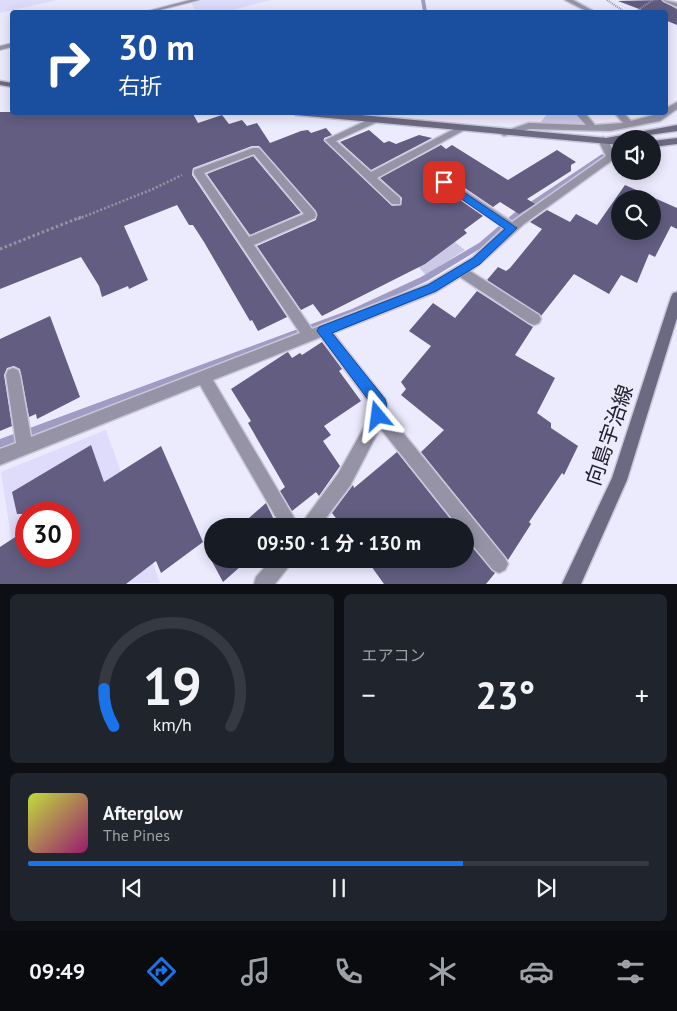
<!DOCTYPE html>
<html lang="ja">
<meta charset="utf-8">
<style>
body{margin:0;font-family:"PT Sans","Noto Sans JP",sans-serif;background:#20242c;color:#f1f3f6;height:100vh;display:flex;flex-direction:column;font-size:19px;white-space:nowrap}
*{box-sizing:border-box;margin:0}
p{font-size:16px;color:#9ea1a6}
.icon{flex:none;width:28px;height:28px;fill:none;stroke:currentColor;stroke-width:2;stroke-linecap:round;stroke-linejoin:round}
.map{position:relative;height:584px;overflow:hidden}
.panel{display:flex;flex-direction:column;gap:10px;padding:10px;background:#0d0f14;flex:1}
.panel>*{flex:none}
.top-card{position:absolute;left:10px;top:10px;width:658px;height:105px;border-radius:5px;box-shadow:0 2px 12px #0003;background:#1a4fa0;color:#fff;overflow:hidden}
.controls{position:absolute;left:611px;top:130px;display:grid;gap:10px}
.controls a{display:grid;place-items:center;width:50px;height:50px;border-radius:50%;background:#171b24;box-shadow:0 2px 12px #0003;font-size:25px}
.speed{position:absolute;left:15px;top:502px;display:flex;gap:10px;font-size:25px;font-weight:700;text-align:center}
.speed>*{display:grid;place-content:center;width:65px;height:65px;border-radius:50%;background:#171b24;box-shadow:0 2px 12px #0003;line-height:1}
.speed .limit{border:8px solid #d22;background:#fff;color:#111}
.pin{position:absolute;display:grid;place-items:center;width:42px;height:42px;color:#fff;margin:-21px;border-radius:10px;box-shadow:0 2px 8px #0006}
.me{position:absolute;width:55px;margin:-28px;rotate:344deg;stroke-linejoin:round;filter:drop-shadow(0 0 4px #0008)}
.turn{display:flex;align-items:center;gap:18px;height:105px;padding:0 25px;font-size:22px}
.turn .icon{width:65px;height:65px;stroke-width:2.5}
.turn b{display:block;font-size:35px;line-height:42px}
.big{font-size:38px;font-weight:700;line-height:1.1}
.panel .widget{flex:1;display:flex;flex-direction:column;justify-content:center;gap:8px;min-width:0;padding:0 18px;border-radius:8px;background:#20242c}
.panel .dial{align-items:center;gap:0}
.dial svg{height:130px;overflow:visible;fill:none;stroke:#363941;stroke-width:7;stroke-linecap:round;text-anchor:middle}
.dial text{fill:#f1f3f6;stroke:none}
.song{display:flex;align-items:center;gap:15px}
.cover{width:60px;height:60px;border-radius:8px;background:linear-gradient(135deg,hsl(70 70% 55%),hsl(320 70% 35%))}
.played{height:5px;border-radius:2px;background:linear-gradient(90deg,#1a73e8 70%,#363941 70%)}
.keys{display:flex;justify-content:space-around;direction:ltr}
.heat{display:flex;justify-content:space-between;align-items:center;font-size:28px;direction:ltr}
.panel .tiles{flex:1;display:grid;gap:10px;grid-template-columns:1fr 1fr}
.widget:last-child{grid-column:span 2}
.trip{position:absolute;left:204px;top:518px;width:270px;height:50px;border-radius:25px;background:#171b24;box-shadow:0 2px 12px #0003;font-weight:700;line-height:50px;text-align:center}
.menu{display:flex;height:80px;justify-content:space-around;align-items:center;background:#090b0e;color:#9ea1a6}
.menu .icon{width:35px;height:35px}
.menu .current{color:#1a73e8}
.menu b{font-size:22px;color:#f1f3f6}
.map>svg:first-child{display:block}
.built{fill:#dfdcfb;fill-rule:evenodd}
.green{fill:#ccc9e7}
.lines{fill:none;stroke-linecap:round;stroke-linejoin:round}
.stream{fill:#a09bc3;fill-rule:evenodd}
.building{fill:#625d81;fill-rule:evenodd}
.lane-casing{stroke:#c8c6d8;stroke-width:2}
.street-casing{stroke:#c8c6d8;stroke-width:3}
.secondary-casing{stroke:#c8c6d8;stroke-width:3}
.path-far2{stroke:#9795a5;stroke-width:2;stroke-dasharray:1 1;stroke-linecap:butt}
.path-far1{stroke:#9795a5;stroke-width:2.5;stroke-dasharray:2 2;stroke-linecap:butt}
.path{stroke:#9795a5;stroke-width:3;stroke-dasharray:2.5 2.5;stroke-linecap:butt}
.lane{fill:#9593a5;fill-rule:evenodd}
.street{fill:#9593a5;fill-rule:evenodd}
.secondary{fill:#6c6982;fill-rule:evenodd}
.route{fill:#1a73e8;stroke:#114b97}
.labels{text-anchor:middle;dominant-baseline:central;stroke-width:5;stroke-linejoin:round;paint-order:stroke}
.near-street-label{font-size:21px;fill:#23212d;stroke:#eceafd}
</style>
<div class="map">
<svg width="677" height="584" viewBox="0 0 677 584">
<rect width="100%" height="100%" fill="#eceafd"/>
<!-- built -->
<path class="built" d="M0 0H57L0 13Z
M190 0H270L225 12H196Z
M106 430 160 583H18L1 472ZM26 514H69V556H26Z"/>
<!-- green -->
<path class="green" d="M576 112 586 124 540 123 548 113Z
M400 199 465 250 426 275 370 214Z"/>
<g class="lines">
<!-- stream -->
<path class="stream" d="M421 0H425L427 12H423Z
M602 154 605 156 604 157 518 217 483 247 427 281 358 313 0 449V439L352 309 421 277 479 243 514 213Z"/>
</g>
<!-- building -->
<path class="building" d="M661 0 677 9V25L665 20V12H647L618 1Z
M0 112H192L198 123 222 115 229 124 242 120 247 126 257 123 270 143 301 131 308 130 311 133 326 128 332 135 324 138V141L392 206 401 205 402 198 380 178 441 145 446 149 452 145 508 180 557 150 576 162 571 165V171L527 199 535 204 519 214 500 202 493 207 450 178 440 179V186L483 216 464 230 467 233 425 264 322 316 313 304 301 310 257 246 316 220V211L259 146H252L193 168 192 175 287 317 258 331 252 320 250 321 204 242 193 225H189L177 205 124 226 148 280 129 289 128 286 102 297 99 286 81 257 0 289Z
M369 130 384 143 389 141 396 144 419 135 432 138 371 170 340 142Z
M253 156 301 213 250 235 207 174Z
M625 185 677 208V229L671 226 655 257 649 254 637 283 621 275 609 294 574 274 541 316 487 280 498 267 506 271 510 268 542 229 530 222 547 210 570 222 576 214 597 225ZM620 199H652V231H620Z
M477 291 533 327 515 355 555 378 537 413 551 423V428L578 446 564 475 562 473 529 522 531 524 508 560 421 452 444 430 401 395 406 389 401 382 431 346 409 331 433 303 455 318Z
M50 316 80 397 37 419 36 414 29 417 20 369 14 366 7 368 4 375 12 426 0 431V339Z
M322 342 342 369 339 371 361 401 324 426 331 435 323 441 340 466 319 496 316 492 292 511 280 491 285 487 248 423 251 421 231 389 286 353 288 352 292 358 300 353 302 355Z
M91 445 104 482 161 446 203 542 161 573 156 561 126 584H0V547L26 530V556H69V514H17L12 492Z
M397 452 456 526H342L332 513 353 485 354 488Z
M266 503 277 526H240Z
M465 539 495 573 486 584H384L366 559H465Z
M212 550V559H249L223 582 208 554Z"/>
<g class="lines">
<defs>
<path id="lane" d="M190 0H199L152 12H144Z
M12 43V47L0 50V46Z"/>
<path id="street" d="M565 0H573L595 12H588Z
M663 0 677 3V7L664 1Z
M677 102V109L660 121 610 131 529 129 504 136 499 133 529 123 586 125 574 112H584L595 125 623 123 614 112H623L631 121 665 112V109Z
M374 117 378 120 377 122 336 141 371 172 458 127 461 126 466 129 377 178 400 198V204H392L325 140Z
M603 137 608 140 616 157 614 159 524 224 480 264 470 271 539 315 541 319 539 323 534 325 529 323 460 277 436 292 333 333 385 399 387 404V413L505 558 508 564 505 570 499 573 493 570 465 536V526H458L380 428 350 486 320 526H301L304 520 338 474 372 413V406L321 337 213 380 299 526H281L200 385 0 465V449L16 443 6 375 8 370 13 368 18 370 20 375 31 437 300 333 194 174V170L253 148H259L315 212 316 215 315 218 254 245 312 329 428 284 472 258 504 228 441 184V180H449L512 222 606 156 598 140ZM254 154 304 214 249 237 204 173Z
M272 559H293L290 565 275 584H254L256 577Z"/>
<path id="secondary" d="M0 81 12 83V87L0 85Z
M292 112H329L606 138 677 125V131L620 139V145L296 115Z
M677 138V144L652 147V141Z
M677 292V318L627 480 581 584H562L612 478 671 297 673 293Z"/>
</defs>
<!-- lane casing -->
<use href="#lane" class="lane-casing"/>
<!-- street casing -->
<use href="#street" class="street-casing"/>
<!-- secondary casing -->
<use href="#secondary" class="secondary-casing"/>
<!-- path-far2 -->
<path class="path-far2" d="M607 0 625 12
M635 12 653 0"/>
<!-- path-far1 -->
<path class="path-far1" d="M78 219 153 189 182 175"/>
<!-- path -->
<path class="path" d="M0 249 81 217"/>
<!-- lane -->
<use href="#lane" class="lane"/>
<!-- street -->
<use href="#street" class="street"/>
<!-- secondary -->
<use href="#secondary" class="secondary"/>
</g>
<!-- route -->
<path class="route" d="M444 179 517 228 480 264 436 291 332 333 385 399C388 406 386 414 383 420L378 422 374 420 372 416 373 406 317 331 319 327 428 285 473 258 505 229 441 185V180Z"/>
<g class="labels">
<!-- near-street labels -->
<g class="near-street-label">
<text transform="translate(609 435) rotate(-71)">向島宇治線</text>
</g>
</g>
</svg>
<div class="controls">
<a><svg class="icon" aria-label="sound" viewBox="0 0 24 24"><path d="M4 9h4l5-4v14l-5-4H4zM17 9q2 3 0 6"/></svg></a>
<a><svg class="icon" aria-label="search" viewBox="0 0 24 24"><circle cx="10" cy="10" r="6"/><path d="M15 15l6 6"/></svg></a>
</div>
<div class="speed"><div class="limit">30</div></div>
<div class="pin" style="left:444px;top:182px;background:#d93025"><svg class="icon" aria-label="arrive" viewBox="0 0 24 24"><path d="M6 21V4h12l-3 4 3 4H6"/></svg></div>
<svg class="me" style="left:378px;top:416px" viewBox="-20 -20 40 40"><path d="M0-17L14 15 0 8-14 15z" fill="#1a73e8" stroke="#fff" stroke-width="4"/></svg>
<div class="trip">09:50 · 1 分 · 130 m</div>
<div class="top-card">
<div class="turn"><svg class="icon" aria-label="right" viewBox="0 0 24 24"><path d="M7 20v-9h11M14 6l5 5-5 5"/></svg><div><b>30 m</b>右折</div></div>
</div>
</div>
<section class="panel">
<div class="tiles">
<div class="widget dial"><svg viewBox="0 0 100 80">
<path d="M14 69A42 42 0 1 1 86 69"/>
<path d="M14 69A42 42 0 0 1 8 46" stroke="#1a73e8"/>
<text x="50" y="56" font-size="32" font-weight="700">19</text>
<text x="50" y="72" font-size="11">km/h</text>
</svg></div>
<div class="widget"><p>エアコン</p>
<div class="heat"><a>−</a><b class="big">23°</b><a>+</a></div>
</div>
<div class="widget">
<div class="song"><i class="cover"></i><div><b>Afterglow</b><p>The Pines</p></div></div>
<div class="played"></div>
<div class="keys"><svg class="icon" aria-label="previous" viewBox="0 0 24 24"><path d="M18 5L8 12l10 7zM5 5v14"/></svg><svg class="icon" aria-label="pause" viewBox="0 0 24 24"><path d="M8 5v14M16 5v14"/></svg><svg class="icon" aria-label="next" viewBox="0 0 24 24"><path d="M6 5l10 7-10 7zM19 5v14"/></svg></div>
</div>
</div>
</section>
<nav class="menu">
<b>09:49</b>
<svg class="icon current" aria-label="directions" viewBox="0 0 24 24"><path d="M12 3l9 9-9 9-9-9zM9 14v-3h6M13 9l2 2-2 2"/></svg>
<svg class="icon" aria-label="music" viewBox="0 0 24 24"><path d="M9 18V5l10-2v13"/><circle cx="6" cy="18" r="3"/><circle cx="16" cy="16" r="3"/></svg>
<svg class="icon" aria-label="phone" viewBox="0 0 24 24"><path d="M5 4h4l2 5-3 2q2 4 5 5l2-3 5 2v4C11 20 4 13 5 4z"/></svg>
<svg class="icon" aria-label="climate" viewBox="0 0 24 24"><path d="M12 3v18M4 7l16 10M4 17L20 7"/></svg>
<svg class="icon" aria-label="car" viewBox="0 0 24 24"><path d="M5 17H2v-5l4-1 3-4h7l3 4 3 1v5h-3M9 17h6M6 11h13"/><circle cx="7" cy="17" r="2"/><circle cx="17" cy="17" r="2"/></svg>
<svg class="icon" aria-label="filters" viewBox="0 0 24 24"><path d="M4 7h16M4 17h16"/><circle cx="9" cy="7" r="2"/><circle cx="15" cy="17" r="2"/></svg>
</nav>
